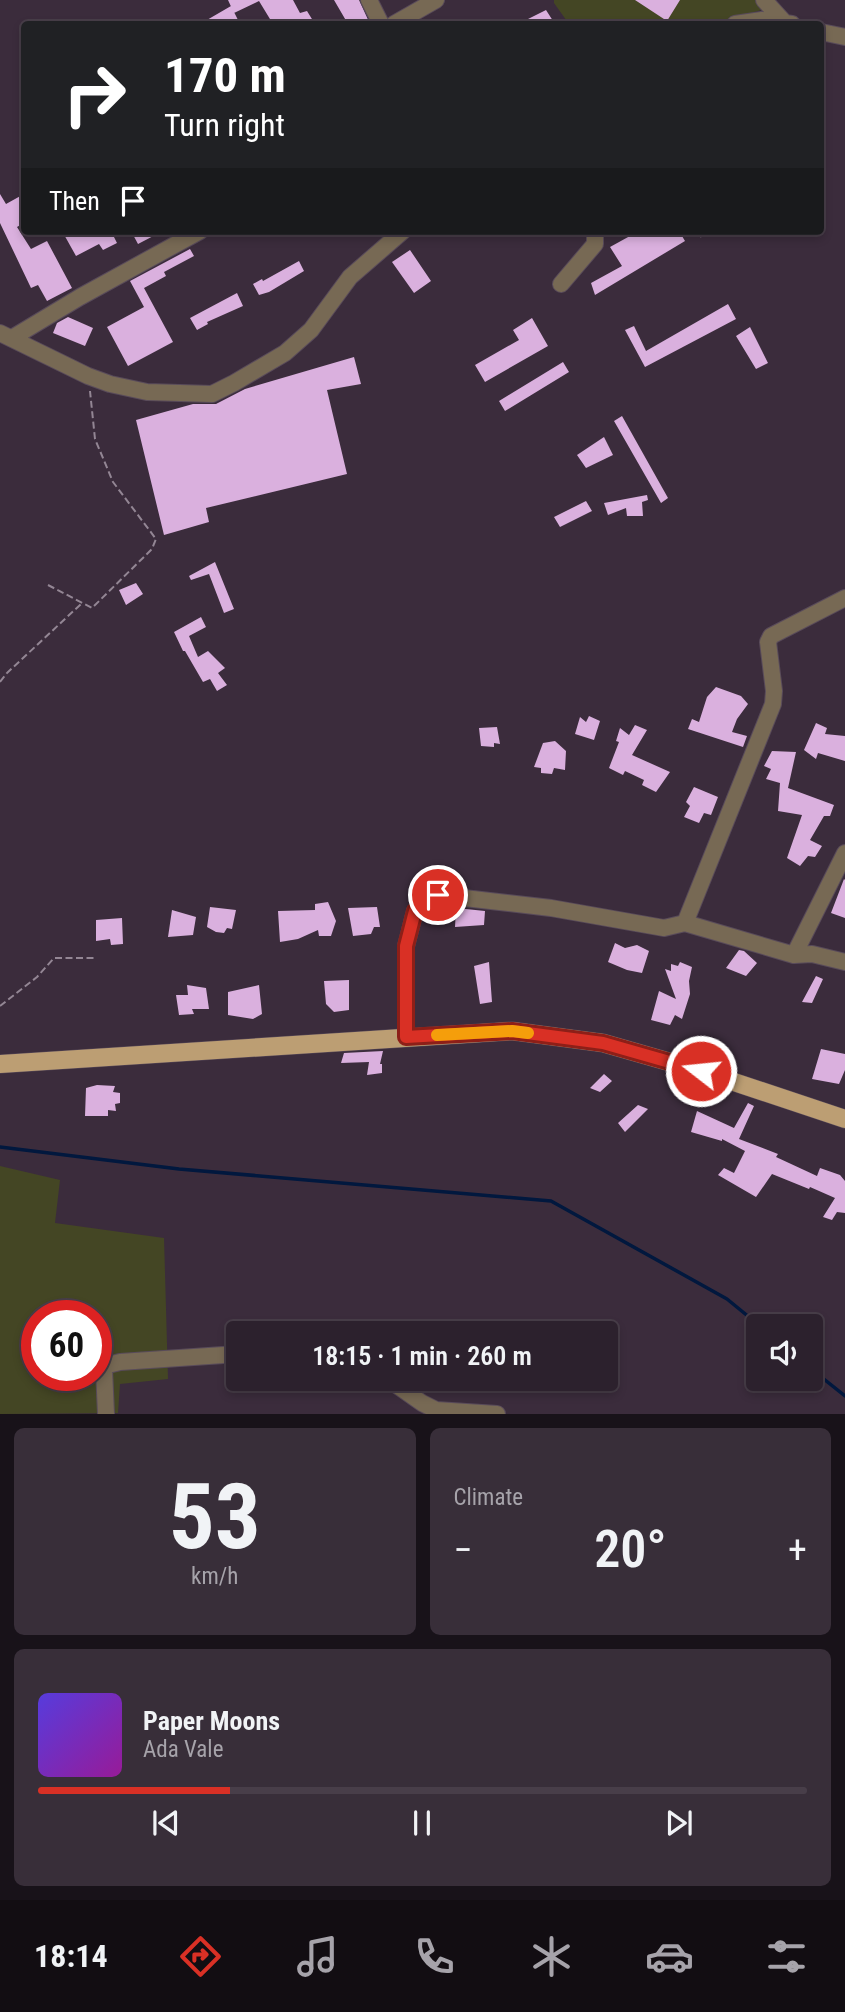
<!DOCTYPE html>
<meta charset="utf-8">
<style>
body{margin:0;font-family:"Roboto Condensed",sans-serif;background:#382e39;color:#f1f3f6;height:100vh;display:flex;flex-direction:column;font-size:26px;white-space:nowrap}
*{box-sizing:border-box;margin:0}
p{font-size:23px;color:#a6a3aa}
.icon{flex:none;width:38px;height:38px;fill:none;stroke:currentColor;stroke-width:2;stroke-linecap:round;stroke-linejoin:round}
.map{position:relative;height:1414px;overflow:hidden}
.details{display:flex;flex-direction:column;gap:14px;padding:14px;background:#181219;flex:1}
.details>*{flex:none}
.banner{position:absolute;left:21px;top:21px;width:803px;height:214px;border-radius:7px;box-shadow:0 4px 10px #0003,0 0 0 2px #483e49;background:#202124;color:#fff;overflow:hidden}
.controls{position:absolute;left:746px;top:1314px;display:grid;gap:14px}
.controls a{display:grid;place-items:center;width:77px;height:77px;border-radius:7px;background:#2c212d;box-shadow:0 4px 10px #0003,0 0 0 2px #483e49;font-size:35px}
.speed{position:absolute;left:21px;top:1300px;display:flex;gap:14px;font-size:35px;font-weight:700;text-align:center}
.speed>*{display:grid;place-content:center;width:91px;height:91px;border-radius:50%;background:#2c212d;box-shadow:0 4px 10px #0003,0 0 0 2px #483e49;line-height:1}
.speed .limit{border:10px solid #d22;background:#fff;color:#111}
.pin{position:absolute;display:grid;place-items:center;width:60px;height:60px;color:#fff;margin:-30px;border:4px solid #fff;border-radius:50%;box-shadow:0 2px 7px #0007}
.me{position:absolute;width:77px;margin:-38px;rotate:286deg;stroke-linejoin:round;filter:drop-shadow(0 0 5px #0008)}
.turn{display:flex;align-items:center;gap:24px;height:147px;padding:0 28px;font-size:32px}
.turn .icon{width:91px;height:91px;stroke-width:2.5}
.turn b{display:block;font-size:49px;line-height:60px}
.then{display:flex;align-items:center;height:66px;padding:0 28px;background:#0003;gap:14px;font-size:26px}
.big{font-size:52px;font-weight:600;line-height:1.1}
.details .card{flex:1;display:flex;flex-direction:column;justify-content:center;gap:10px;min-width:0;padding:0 24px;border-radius:10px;background:#382e39}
.details .dial{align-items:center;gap:0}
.dial b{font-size:91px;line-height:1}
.song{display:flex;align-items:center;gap:21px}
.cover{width:84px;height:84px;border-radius:10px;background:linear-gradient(135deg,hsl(250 70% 55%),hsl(300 70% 35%))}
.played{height:7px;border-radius:4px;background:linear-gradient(90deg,#d93025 25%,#483e49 25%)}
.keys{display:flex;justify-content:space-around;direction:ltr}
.heat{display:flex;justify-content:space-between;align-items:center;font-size:38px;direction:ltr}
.details .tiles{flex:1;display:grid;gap:14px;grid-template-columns:1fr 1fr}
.card:last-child{grid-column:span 2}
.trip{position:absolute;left:226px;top:1321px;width:392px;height:70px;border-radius:7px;background:#2c212d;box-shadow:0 4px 10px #0003,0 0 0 2px #483e49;font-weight:600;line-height:70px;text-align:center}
.menu{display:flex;height:112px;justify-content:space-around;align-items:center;background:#120d12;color:#a6a3aa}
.menu .icon{width:49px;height:49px}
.menu .current{color:#d93025}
.menu b{font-size:32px;color:#f1f3f6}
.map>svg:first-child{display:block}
.green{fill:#444624;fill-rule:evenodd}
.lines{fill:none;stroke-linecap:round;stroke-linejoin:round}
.stream{stroke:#01183e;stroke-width:3.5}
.building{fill:#dab0de}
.minor-casing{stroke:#594b5a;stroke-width:18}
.major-casing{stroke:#594b5a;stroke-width:19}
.path{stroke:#938694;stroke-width:2;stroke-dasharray:7 3.5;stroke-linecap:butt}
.minor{stroke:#776954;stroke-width:16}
.major{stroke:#bc9e73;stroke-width:18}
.route-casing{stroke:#8d1f18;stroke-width:18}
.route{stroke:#d93025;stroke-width:12}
.slow{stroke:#f59e0b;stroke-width:12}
</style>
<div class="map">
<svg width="845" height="1414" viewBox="0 0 845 1414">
<rect width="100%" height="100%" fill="#3b2c3c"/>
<!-- green -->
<path class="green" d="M554 0H758L765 9 712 24H569L554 3Z
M0 1166 60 1180 55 1223 164 1238 168 1379 120 1384 118 1413 0 1414ZM37 1316H96V1376H37Z"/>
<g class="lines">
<!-- stream -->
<path class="stream" d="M0 1147 179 1169 551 1201 727 1299 760 1326
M810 1368 845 1396"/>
</g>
<!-- building -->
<path class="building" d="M228 0H293L300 13 307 11 315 24H273L259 1 234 13Z
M334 0H359L370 24H348Z
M635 0H680L667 21Z
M231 6 240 24H200Z
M546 10 555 24H518Z
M0 194 6 204 24 194V223L17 227 31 249 47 241 72 288 47 301 38 285 31 288 0 223Z
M62 231H111L117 243 103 250 99 244 76 256Z
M131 231H163L138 244Z
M639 231H679L685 241 595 295 591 283 622 266 610 247Z
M190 249 194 256 164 272 166 276 144 288 173 342 128 366 107 327 144 307 130 281Z
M410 250 431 281 414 293 392 262Z
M299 261 304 271 269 292 259 295 253 284 262 279 263 281Z
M237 293 243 306 207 322 208 324 197 330 190 318Z
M728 304 736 319 645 367 625 330 634 326 646 351Z
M68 317 93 328 85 346 53 333 57 323Z
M532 318 548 346 485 382 475 365 519 340 513 330Z
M750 327 768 363 756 369 736 336Z
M354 357 361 384 327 390 347 474 206 508 209 522 164 535 136 420 193 404H216L245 389Z
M563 362 569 372 505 411 499 401Z
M622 416 668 498 661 503 614 421Z
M604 437 613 455 586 468 577 455Z
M647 495 648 500 642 502 643 516H627L626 508 608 515 604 503Z
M586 501 592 511 560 527 554 517Z
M215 562 234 609 224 613 209 574 191 580 189 576Z
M136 583 143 594 126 605 119 590Z
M201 617 206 627 189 636 198 657 208 651 225 668 218 673 227 685 217 691 210 679 203 682 185 651H183L174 632Z
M716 687 741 696 748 704 737 719 732 732 747 736 743 747 688 729 692 719 699 722 707 697Z
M589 716 600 721 594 740 575 734 580 717 586 722Z
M816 723 827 728 825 734 845 736V761L818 753 816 759 804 750Z
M635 725 647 730 632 755 670 772 656 792 642 785 644 780 625 771 623 775 609 768 619 742 616 741 620 728 629 735Z
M497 727 500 744 494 743V747L481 746 479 728Z
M555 741 566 751 565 770 554 768 552 774 541 773V768L534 767 543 743Z
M772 751 796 752 788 788 834 805 830 816H824L810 840 822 846 815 857 808 856 800 866 787 858 802 815 778 811 780 783 766 779 771 769 764 766Z
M694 787 718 797 711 815 704 813 699 823 684 817 690 806 686 802Z
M844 879 845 880V918L831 913Z
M328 902 336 921 331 936H319L318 930 298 939 280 942 278 911 315 910V904Z
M210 907 236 910 232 929 227 928 224 933 216 932 207 927Z
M377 907 380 927H374L371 934 353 936 348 908Z
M456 908 485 911 484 925 455 927Z
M172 910 196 917 193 935 168 937Z
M122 918 123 944 111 945 110 939 96 941V920Z
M615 943 625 948 637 945 649 951 642 973 627 970 608 962Z
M739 950 744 951 757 963 746 976 726 968Z
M489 962 492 1002 480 1004 474 966Z
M680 962 692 967 689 981 690 994 682 1019 675 1015 670 1025 651 1020 659 991 676 999 665 969 671 971V964L678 966Z
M816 976 823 979 812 1003 802 1002Z
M349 980V1010L334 1012 326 1004 324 981Z
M187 985 206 988 209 1009H192L194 1014 179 1015 176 995H188Z
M259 985 262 1014 253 1019 228 1015V992Z
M821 1049 845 1054V1070L839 1084 812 1079Z
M383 1051 380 1064H382V1073L367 1075 369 1062 341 1063 344 1053Z
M604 1074 612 1081 600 1092 590 1088Z
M97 1085 115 1086 113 1092 120 1093V1103L115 1104 116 1111 108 1110V1116H85L86 1088Z
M748 1103 754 1106 739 1139 778 1154 776 1157 817 1176 820 1168 840 1175 845 1181V1213L837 1212 832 1220 823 1217 835 1198 810 1187 809 1189 772 1174 756 1197 718 1175 724 1168 734 1173 745 1151 722 1139V1141L691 1132 697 1111 734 1128Z
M638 1105 648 1109 625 1132 618 1123Z"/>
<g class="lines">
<defs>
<path id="minor" d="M369 0 381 24
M764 0 784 22
M394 24 436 0
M735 24 762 20 792 24
M821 32 845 37
M561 284 595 244V231
M0 333 88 376 110 384 147 392 212 394 234 383 285 353 311 330 350 277 403 231
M12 338 80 297 200 231
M685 923 773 704 774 691 768 642 771 636 845 598
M794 955 845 853
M406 1037V946L415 911 438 895 551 908 664 928 685 923 794 955 812 954 845 962
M388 1379 422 1403 436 1410 497 1414
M106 1414 104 1369 108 1365 120 1362 238 1354"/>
<path id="major" d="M0 1064 512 1031 603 1043 701 1071 845 1119"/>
</defs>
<!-- minor casing -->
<use href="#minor" class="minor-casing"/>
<!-- major casing -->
<use href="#major" class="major-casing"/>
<!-- path -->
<path class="path" d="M698 231 703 240
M48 585 92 608 152 549 156 539 113 482 95 439 90 391
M0 682 7 673 81 604
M0 1006 37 977 54 958H95"/>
<!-- minor -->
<use href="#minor" class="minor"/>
<!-- major -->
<use href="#major" class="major"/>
</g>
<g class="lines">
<defs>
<path id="route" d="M438 895 415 911 406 946V1037L512 1031 603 1043 701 1071"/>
</defs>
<!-- route casing -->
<use href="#route" class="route-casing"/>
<!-- route -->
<use href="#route" class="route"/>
<!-- slow -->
<path class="slow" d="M437 1035 512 1031 528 1033"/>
</g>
</svg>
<div class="controls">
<a><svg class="icon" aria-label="sound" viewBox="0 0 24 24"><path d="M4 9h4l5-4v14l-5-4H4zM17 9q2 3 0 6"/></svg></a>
</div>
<div class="speed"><div class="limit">60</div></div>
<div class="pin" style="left:438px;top:895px;background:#d93025"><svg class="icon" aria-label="arrive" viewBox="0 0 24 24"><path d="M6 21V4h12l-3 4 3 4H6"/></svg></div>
<svg class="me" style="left:701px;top:1071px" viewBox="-20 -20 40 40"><circle r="17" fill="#d93025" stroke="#fff" stroke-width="3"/><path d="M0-11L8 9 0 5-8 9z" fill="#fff"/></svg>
<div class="trip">18:15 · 1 min · 260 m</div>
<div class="banner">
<div class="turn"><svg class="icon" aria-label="right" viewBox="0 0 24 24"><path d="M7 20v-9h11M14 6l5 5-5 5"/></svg><div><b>170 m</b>Turn right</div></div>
<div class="then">Then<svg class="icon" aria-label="arrive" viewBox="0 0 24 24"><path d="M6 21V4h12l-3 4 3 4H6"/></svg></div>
</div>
</div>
<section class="details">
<div class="tiles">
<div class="card dial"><b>53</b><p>km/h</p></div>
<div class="card"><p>Climate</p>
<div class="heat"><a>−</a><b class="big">20°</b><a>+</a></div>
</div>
<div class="card">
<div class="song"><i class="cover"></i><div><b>Paper Moons</b><p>Ada Vale</p></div></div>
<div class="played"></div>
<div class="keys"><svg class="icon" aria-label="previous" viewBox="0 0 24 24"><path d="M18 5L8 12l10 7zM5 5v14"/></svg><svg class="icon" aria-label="pause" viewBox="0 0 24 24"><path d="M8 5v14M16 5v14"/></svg><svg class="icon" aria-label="next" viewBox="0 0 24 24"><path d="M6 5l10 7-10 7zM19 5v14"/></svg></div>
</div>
</div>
</section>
<nav class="menu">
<b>18:14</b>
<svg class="icon current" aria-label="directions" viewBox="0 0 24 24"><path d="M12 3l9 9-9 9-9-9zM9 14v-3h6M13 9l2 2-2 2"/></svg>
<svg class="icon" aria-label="music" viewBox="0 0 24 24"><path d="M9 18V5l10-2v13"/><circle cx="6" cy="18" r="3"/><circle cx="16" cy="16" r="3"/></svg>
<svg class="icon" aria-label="phone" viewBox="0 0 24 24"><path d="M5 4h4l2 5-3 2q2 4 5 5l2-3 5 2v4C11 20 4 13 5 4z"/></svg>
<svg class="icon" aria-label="climate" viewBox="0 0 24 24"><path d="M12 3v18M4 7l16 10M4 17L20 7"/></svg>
<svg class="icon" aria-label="car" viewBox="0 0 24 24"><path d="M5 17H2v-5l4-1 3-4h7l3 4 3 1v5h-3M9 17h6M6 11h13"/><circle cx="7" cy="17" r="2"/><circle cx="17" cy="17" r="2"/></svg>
<svg class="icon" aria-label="filters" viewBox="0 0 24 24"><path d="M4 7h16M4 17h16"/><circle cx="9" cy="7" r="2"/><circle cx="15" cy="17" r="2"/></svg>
</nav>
